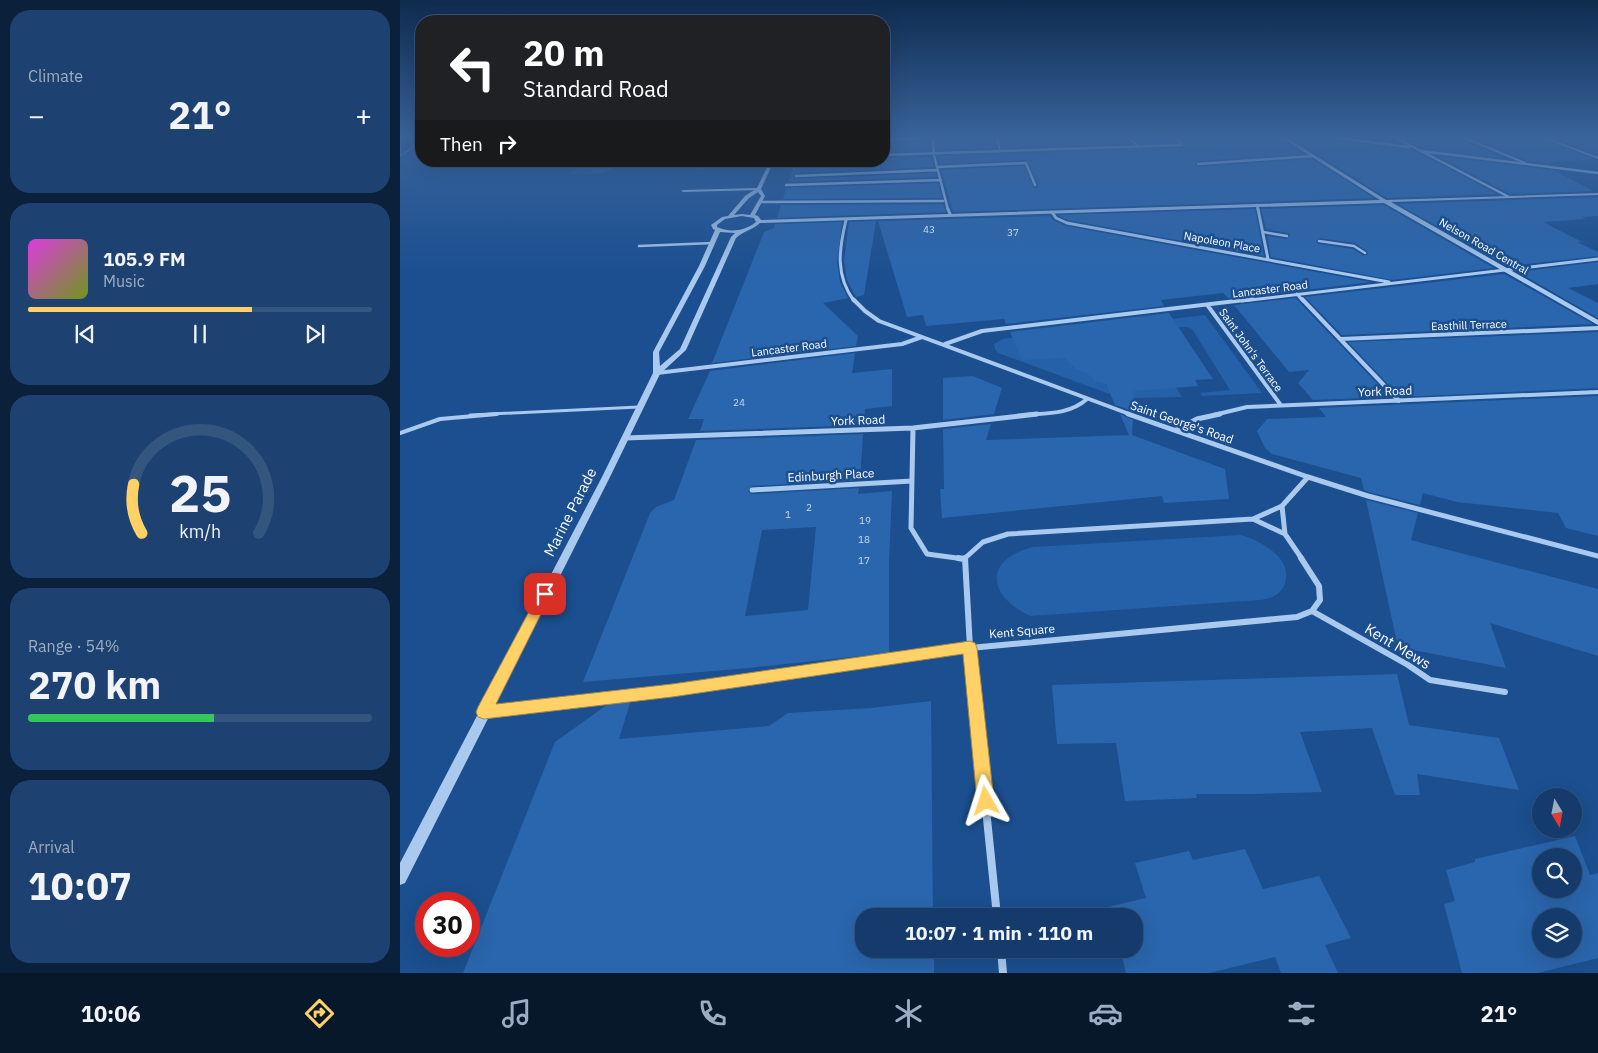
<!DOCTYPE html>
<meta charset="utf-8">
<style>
body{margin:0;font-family:"IBM Plex Sans",sans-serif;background:#1d4271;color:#f1f3f6;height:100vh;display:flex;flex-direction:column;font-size:19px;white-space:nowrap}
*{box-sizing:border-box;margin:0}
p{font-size:16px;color:#9dadc1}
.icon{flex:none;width:28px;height:28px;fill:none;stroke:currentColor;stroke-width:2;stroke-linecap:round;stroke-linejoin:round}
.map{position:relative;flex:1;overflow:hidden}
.sheet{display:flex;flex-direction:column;gap:10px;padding:10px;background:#0b203b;width:400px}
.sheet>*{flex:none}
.guide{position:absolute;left:15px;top:15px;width:475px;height:152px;border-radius:20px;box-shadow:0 5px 20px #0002,0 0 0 1px #33557e;background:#202124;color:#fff;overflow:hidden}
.needle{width:32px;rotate:170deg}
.fabs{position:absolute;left:1132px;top:788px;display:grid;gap:10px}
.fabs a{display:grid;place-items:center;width:50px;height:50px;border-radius:50%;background:#143b6b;box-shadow:0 5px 20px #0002,0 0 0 1px #33557e;font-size:25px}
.speed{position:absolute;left:15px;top:892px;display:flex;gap:10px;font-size:25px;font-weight:700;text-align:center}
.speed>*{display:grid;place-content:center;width:65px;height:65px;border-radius:50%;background:#143b6b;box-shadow:0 5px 20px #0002,0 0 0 1px #33557e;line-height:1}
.speed .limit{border:8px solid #d22;background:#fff;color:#111}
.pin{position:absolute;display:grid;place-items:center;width:42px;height:42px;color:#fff;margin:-21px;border-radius:10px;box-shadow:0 2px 8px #0006}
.me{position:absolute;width:55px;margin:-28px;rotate:354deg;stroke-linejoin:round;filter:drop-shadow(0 0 4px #0008)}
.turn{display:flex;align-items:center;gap:18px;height:105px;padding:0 25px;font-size:22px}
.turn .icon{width:65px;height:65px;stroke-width:2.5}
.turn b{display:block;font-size:35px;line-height:42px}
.then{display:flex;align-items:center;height:48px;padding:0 25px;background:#0003;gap:10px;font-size:19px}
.big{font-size:38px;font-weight:800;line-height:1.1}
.sheet .tile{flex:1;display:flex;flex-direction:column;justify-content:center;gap:8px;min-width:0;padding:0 18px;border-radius:20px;background:#1d4271}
.sheet .dial{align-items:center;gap:0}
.dial svg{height:130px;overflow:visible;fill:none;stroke:#33557e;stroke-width:7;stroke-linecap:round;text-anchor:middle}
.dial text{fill:#f1f3f6;stroke:none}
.song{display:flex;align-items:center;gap:15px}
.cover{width:60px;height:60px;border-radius:8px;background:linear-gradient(135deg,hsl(300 70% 55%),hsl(80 70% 35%))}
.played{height:5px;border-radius:2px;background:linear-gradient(90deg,#ffd166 65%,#33557e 65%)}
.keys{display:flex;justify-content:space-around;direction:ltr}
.heat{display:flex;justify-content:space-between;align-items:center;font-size:28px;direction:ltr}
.charge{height:8px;border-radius:4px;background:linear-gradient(90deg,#34c759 54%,#33557e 0)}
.trip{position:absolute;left:455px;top:908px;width:288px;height:50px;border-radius:20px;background:#143b6b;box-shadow:0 5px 20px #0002,0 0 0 1px #33557e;font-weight:800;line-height:50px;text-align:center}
.menu{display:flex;height:80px;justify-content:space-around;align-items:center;background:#08182b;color:#9dadc1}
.menu .icon{width:35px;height:35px}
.menu .selected{color:#ffd166}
.menu b{font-size:22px;color:#f1f3f6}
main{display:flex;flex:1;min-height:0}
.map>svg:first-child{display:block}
.green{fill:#2461a8}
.water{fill:#123a6d;stroke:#9cc4f0}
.building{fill:#2a66ad;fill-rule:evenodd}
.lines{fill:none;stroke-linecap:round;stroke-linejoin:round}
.service-far3{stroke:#a9c9ee;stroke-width:2}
.service-far2{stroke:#a9c9ee;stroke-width:2.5}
.service-far1{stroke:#a9c9ee;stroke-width:3}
.service{stroke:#a9c9ee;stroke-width:4}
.minor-far5{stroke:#a9c9ee;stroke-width:2.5}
.minor-far4{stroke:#a9c9ee;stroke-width:3}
.minor-far3{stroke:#a9c9ee;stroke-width:4}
.minor-far2{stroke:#a9c9ee;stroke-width:5}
.minor-far1{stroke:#a9c9ee;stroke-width:6}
.minor{stroke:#a9c9ee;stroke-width:8}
.tertiary{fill:#a9c9ee;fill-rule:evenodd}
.route{fill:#ffd166;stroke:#a68842}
.labels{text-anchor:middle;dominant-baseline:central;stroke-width:5;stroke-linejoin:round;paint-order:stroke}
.number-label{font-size:10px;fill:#cad9ea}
.far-street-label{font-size:11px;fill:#fff;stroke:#1b4f8f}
.street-label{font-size:12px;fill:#fff;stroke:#1b4f8f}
.near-street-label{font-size:15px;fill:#fff;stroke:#1b4f8f}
</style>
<main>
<section class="sheet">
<div class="tile"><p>Climate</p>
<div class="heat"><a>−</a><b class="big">21°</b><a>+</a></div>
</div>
<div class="tile">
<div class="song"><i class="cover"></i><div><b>105.9 FM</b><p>Music</p></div></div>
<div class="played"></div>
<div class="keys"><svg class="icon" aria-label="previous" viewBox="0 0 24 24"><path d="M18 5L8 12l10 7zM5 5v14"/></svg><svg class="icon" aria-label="pause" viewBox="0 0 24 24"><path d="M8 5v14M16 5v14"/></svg><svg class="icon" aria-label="next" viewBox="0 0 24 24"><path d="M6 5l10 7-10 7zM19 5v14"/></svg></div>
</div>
<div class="tile dial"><svg viewBox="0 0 100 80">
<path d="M14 69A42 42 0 1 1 86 69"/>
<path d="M14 69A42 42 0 0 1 9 39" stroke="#ffd166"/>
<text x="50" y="56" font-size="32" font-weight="700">25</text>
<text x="50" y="72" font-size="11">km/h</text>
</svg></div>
<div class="tile"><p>Range · 54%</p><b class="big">270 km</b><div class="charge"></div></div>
<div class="tile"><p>Arrival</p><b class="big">10:07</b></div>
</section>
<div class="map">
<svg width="1198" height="973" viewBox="0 0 1198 973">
<rect width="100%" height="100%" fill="#1b4f8f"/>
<!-- green -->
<path class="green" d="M212 161 217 162C211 178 183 174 169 174L185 164H209Z
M262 161 309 162 303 169 257 166Z
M805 315 862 393 802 396 800 393 830 390 792 329 787 327 761 328 737 323Z
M649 333 620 355C642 364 645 354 664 355L677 370 691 373 690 374 691 378 705 383 707 387 773 382 782 397 734 398 715 396 598 353 595 349 594 344 603 339Z
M841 535C861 541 893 558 885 583 881 595 872 598 860 600L630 616C588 596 582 560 633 547Z"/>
<!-- water -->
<path class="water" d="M0 138H21V141L0 156Z"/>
<!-- building -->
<path class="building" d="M556 138H594L596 148 537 150 536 140Z
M600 138H726L731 144 602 148Z
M733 138H774L776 142 739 143Z
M781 138H880L903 154 798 161 795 165 798 167 912 159 974 198 553 212 541 170 624 166 633 187 637 188 638 184 627 160 539 164 538 156 782 148 785 144Z
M891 138H935L938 141 1011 149 1097 194 987 198Z
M1016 138H1062L1064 141 1107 159 1022 148 1010 142Z
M1073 138H1140L1194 159 1146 163 1127 161Z
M1154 138H1198V155Z
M530 140 531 150 484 152V143Z
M1038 156 1153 170 1193 191 1110 194Z
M531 157 534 167 396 173 393 177 396 179 535 173 536 177 388 182 395 162 484 161V158Z
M538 183 542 198 383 199 386 188Z
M1198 197V216L1182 217 1186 219 1143 222 1182 242H1177L1198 252V256L1107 266 998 204Z
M543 204 546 212 377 218 381 205Z
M984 205 1094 268 992 280 871 257 867 236 887 239 890 235 888 233 866 229 861 209ZM919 238 955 243 967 251 968 254 964 256 953 249 918 244 916 241Z
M855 209 864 256 668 220 658 215Z
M650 216 654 221 666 226 971 282 855 296 828 298 823 293 761 300 764 306 606 324 604 319 526 326 523 315 507 317 478 221Z
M476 221 464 295 456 297 447 280 444 261 449 222Z
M442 222 437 262 440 282 448 298 423 303 458 336 456 346 312 363 364 232 374 228 375 224Z
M1198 262V284L1168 288 1198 303V318L1118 272Z
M1104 274 1193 324 942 335 905 297Z
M896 298 900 303 990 397 913 400 898 383 909 370 889 372 834 305Z
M769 313 813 379 795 380 798 386 734 391 733 411 715 405 706 384 695 381 687 373 677 370 665 358 622 360 610 332Z
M1198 332V388L1000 397 948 342Z
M455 353 452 373 492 369V406L465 409 464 425 300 431 304 419H288L310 371Z
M573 376 602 388 594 414 543 420V378Z
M1198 396V536L1166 528 1158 513 1057 502 1023 493 1020 505 969 492 964 490 961 478 872 454 865 448 857 431 867 419 926 417 919 408Z
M720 414 733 420 732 435 825 469 829 499 764 503 762 496 542 518 540 489H544L543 429 591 424 586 440 729 435Z
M463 434 460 480 352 486 348 491 352 494 459 488 458 494 492 491 489 562V653L348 668 183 682 250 513 256 507 274 500 296 440ZM416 527 408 610 345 616 362 530Z
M966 500 1018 513 1011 540 1198 589V656L1090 623 1106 668 998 647Z
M997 674 1009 725 1099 738 1119 790 1017 774 1020 795H995L972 728 900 732 922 792 852 794H796L797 798 725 801 716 743 657 744 652 685Z
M231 700 219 739 369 726 388 713 471 708 531 701 533 916H464V949H534V973H63L155 742 211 702Z
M1175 836 1190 875 1198 873V958L1138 973H1062L1044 904 1055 901 1046 870 1075 862V859ZM1141 856H1174V889H1141ZM1141 916H1174V949H1141Z
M845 849 863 889 919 876 951 938 925 945 938 973H881L875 957 809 973H726L720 949H734V916H710L708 907 746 898 735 863 789 851 793 860Z"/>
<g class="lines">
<!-- service-far3 -->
<path class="service-far3" d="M597 138 600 151
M729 138 738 146
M1065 138 1125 163
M283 191 358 189"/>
<!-- service-far2 -->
<path class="service-far2" d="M863 232 887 236
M919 241 954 246 965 253
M239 246 313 243"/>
<!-- service-far1 -->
<path class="service-far1" d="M70 415 239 407"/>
<!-- service -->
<path class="service" d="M0 433 40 419 97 414"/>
<!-- minor-far5 -->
<path class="minor-far5" d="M533 138 534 155 548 210
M938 138 1009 147
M996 138 1109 197
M484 140 521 138
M1000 140 1013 138
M1021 151 1198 173
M484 155 782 145 777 138
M798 164 913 156
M537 167 626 163 635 185
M396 176 538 170
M386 185 541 180
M360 202 543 201
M857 205 858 210"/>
<!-- minor-far4 -->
<path class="minor-far4" d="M548 209 550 214
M858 209 868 259
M652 212 656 218 667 223 989 282
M446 220C439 249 435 275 454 301
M897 294 903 301
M842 301 1198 259"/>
<!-- minor-far3 -->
<path class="minor-far3" d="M453 299 465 311 479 321 732 415
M902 299 999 401
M808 306 880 404
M941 339 1198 328
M545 344 582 331 853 299
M257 373 502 344 522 337
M623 415C646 413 669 415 687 399
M814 415 847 407 1198 392"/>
<!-- minor-far2 -->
<path class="minor-far2" d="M728 414 908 477 968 496 1198 556
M513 428 511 528 527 554 564 559
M776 430 797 419 820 414
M225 438 513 428 637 414
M352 490 512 481
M882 506 885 534 902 559
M853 519 885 534
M564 559 583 542 608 534 853 519 882 506 908 477"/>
<!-- minor-far1 -->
<path class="minor-far1" d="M558 558 564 559
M565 558 570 648 579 742
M912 611 1008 665 1030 680 1105 692
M85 712 272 690 570 648 897 617 912 611 920 600 919 586 901 558"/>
<!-- minor -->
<path class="minor" d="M579 741 597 916
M601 949 603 973"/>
<!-- tertiary -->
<path class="tertiary" d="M882 138H887L986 200 1198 193V195L991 202 1198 320V325L984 203 360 223C353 230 343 231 336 238L286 350 260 374 210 477 5 883 0 885V863L202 477 253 373V352L299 266 315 230 313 229 311 225 322 217 328 216 345 196 357 188 370 161H374L361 189 365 196 355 215 358 216 361 220 980 200ZM358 192 361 196 350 215 342 214 334 215 349 198ZM342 216 354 218 356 222C345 231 330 233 317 227V225L325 219ZM320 232 335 233 331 237 280 349 260 366 259 352 305 266Z
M1142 138H1148L1198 157V159Z"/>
</g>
<!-- sky -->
<linearGradient id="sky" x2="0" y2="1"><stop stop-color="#0f2b4f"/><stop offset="0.5" stop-color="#39639b"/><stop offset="1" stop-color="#39639b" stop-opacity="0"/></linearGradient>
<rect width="1198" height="274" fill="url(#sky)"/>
<!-- route -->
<path class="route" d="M145 589 149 591 151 594 96 704 272 684 570 641 575 643 577 648 594 801 592 807 586 810 579 807 577 801 563 654 272 697 84 719 78 717 76 712 78 707 140 591Z"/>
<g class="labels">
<!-- number labels -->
<g class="number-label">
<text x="529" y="229">43</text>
<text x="613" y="232">37</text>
<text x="339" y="402">24</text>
<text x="409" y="507">2</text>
<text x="388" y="514">1</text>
<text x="465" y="520">19</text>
<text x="464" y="539">18</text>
<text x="464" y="560">17</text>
</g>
<!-- far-street labels -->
<g class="far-street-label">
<text transform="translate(822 242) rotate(10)">Napoleon Place</text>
<text transform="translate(1084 246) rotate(30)">Nelson Road Central</text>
<text transform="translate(870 289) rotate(-7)">Lancaster Road</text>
<text transform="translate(1069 325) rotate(-2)">Easthill Terrace</text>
<text transform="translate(389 348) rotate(-7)">Lancaster Road</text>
<text transform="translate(851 350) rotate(54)">Saint John's Terrace</text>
</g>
<!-- street labels -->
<g class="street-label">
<text transform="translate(985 391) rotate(-2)">York Road</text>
<text transform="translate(458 420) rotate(-2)">York Road</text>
<text transform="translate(782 422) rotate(19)">Saint George's Road</text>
<text transform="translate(431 475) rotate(-3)">Edinburgh Place</text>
<text transform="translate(622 631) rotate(-5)">Kent Square</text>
</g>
<!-- near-street labels -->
<g class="near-street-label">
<text transform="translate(170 512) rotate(-63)">Marine Parade</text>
<text transform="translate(998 646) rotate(31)">Kent Mews</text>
</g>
</g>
</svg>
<div class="fabs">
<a><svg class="needle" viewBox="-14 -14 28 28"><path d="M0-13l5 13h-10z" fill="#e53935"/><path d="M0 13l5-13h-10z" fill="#9dadc1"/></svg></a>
<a><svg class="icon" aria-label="search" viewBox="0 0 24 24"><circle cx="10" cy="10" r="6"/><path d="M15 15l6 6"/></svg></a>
<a><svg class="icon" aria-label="layers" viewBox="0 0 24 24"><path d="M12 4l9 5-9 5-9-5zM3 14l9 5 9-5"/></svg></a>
</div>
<div class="speed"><div class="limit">30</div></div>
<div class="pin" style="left:145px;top:594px;background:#d93025"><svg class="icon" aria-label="arrive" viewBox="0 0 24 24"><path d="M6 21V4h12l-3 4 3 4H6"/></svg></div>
<svg class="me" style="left:586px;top:801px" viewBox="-20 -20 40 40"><path d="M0-17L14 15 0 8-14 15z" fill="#ffd166" stroke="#fff" stroke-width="4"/></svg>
<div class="trip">10:07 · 1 min · 110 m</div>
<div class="guide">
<div class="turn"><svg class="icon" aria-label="left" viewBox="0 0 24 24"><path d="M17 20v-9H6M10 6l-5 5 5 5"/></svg><div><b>20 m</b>Standard Road</div></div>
<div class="then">Then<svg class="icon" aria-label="right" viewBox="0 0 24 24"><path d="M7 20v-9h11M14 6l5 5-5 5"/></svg></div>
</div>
</div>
</main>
<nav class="menu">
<b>10:06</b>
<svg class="icon selected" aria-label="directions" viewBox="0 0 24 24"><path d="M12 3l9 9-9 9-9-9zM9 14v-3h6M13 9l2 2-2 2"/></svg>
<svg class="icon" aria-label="music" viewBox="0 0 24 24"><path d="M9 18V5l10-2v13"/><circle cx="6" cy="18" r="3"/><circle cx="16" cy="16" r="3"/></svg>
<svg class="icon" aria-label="phone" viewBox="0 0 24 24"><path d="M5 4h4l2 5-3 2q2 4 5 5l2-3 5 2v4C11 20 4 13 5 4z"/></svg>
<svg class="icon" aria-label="climate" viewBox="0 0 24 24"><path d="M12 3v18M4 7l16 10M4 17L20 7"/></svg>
<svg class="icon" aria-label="car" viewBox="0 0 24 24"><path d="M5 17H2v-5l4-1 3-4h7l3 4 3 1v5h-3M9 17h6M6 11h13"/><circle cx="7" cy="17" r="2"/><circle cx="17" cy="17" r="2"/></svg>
<svg class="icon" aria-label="filters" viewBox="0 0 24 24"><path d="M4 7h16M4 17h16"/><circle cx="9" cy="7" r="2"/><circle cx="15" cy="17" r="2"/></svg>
<b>21°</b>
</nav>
